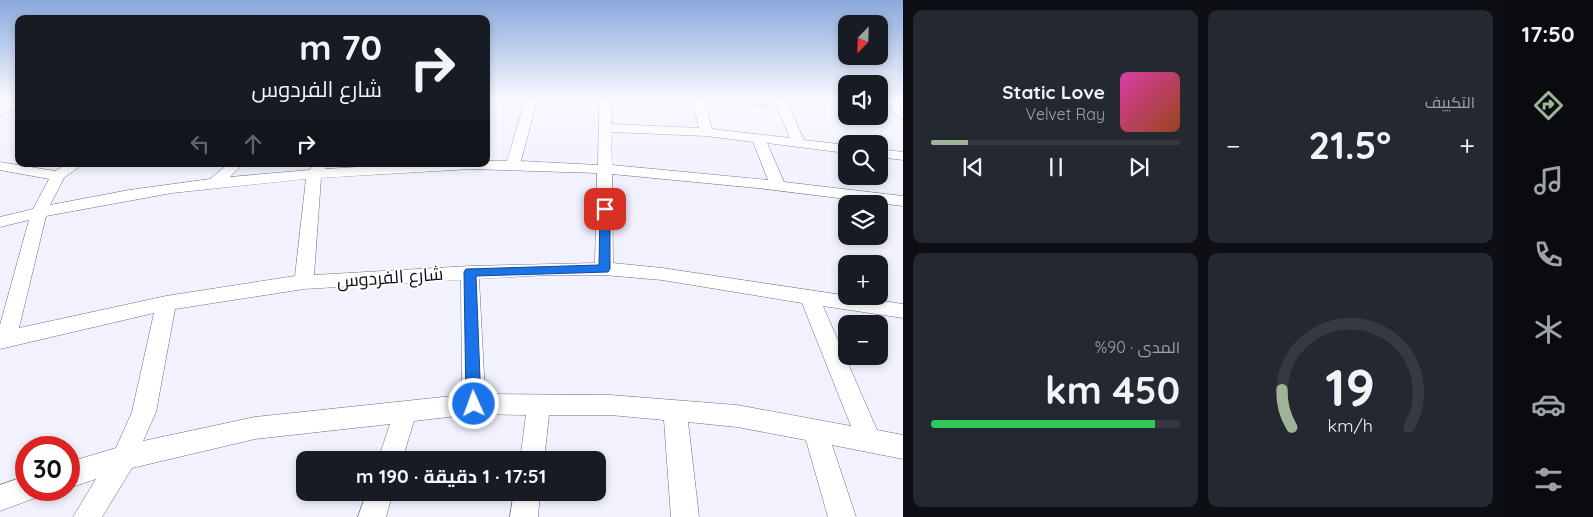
<!DOCTYPE html>
<html lang="ar">
<meta charset="utf-8">
<style>
body{margin:0;font-family:Quicksand,Cairo,sans-serif;background:#242831;color:#f1f3f6;direction:rtl;height:100vh;display:flex;flex-direction:column;font-size:19px;white-space:nowrap}
*{box-sizing:border-box;margin:0}
p{font-size:16px;color:#9ea1a6}
.icon{flex:none;width:28px;height:28px;fill:none;stroke:currentColor;stroke-width:2;stroke-linecap:round;stroke-linejoin:round}
.map{position:relative;flex:1;overflow:hidden;direction:ltr}
.panel{display:flex;flex-direction:column;gap:10px;padding:10px;background:#0d0f14;width:600px}
.panel>*{flex:none}
.banner{position:absolute;left:15px;top:15px;width:475px;height:152px;border-radius:10px;box-shadow:0 2px 8px #0003;direction:rtl;background:#171b24;color:#f1f3f6;overflow:hidden}
.needle{width:32px;rotate:203deg}
.controls{position:absolute;left:838px;top:15px;display:grid;gap:10px}
.controls a{display:grid;place-items:center;width:50px;height:50px;border-radius:10px;background:#171b24;box-shadow:0 2px 8px #0003;font-size:25px}
.speed{position:absolute;left:15px;top:436px;display:flex;gap:10px;font-size:25px;font-weight:700;text-align:center}
.speed>*{display:grid;place-content:center;width:65px;height:65px;border-radius:50%;background:#171b24;box-shadow:0 2px 8px #0003;line-height:1}
.speed .limit{border:8px solid #d22;background:#fff;color:#111}
.pin{position:absolute;display:grid;place-items:center;width:42px;height:42px;color:#fff;margin:-21px;border-radius:10px;box-shadow:0 2px 8px #0006}
.me{position:absolute;width:55px;margin:-28px;rotate:358deg;stroke-linejoin:round;filter:drop-shadow(0 0 4px #0008)}
.turn{display:flex;align-items:center;gap:18px;height:105px;padding:0 25px;font-size:22px}
.turn .icon{width:65px;height:65px;stroke-width:2.5}
.turn b{display:block;font-size:35px;line-height:42px}
.lanes{display:flex;align-items:center;height:48px;padding:0 25px;background:#0003;justify-content:center;gap:25px;direction:ltr}
.lanes .off{opacity:.35}
.big{font-size:38px;font-weight:700;line-height:1.1}
.panel .widget{flex:1;display:flex;flex-direction:column;justify-content:center;gap:8px;min-width:0;padding:0 18px;border-radius:10px;background:#242831}
.panel .dial{align-items:center;gap:0}
.dial svg{height:130px;overflow:visible;fill:none;stroke:#363941;stroke-width:7;stroke-linecap:round;text-anchor:middle}
.dial text{fill:#f1f3f6;stroke:none}
.song{display:flex;align-items:center;gap:15px}
.cover{width:60px;height:60px;border-radius:8px;background:linear-gradient(135deg,hsl(320 70% 55%),hsl(20 70% 35%))}
.played{height:5px;border-radius:2px;background:linear-gradient(90deg,#9fb396 15%,#363941 15%)}
.keys{display:flex;justify-content:space-around;direction:ltr}
.heat{display:flex;justify-content:space-between;align-items:center;font-size:28px;direction:ltr}
.charge{height:8px;border-radius:4px;background:linear-gradient(90deg,#34c759 90%,#363941 0)}
.panel .tiles{flex:1;display:grid;gap:10px;grid-template-columns:repeat(2,1fr)}
.trip{position:absolute;left:296px;top:451px;width:310px;height:50px;border-radius:10px;background:#171b24;box-shadow:0 2px 8px #0003;font-weight:700;line-height:50px;text-align:center;direction:rtl}
main{display:flex;flex:1;min-height:0}
.tabs{display:flex;flex-direction:column;width:90px;justify-content:space-around;align-items:center;background:#090b0e;color:#9ea1a6}
.tabs .icon{width:35px;height:35px}
.tabs .on{color:#9fb396}
.tabs b{font-size:22px;color:#f1f3f6}
.map>svg:first-child{display:block}
.green{fill:#cacafb}
.lines{fill:none;stroke-linecap:round;stroke-linejoin:round}
.minor-casing{stroke:#6c6c87;stroke-width:1}
.minor{fill:#fff;fill-rule:evenodd}
.route{fill:#1a73e8;stroke:#114b97}
.labels{text-anchor:middle;dominant-baseline:central;stroke-width:4;stroke-linejoin:round;paint-order:stroke}
.street-label{font-size:18px;fill:#0e0e18;stroke:#fff}
</style>
<main>
<nav class="tabs">
<b>17:50</b>
<svg class="icon on" aria-label="directions" viewBox="0 0 24 24"><path d="M12 3l9 9-9 9-9-9zM9 14v-3h6M13 9l2 2-2 2"/></svg>
<svg class="icon" aria-label="music" viewBox="0 0 24 24"><path d="M9 18V5l10-2v13"/><circle cx="6" cy="18" r="3"/><circle cx="16" cy="16" r="3"/></svg>
<svg class="icon" aria-label="phone" viewBox="0 0 24 24"><path d="M5 4h4l2 5-3 2q2 4 5 5l2-3 5 2v4C11 20 4 13 5 4z"/></svg>
<svg class="icon" aria-label="climate" viewBox="0 0 24 24"><path d="M12 3v18M4 7l16 10M4 17L20 7"/></svg>
<svg class="icon" aria-label="car" viewBox="0 0 24 24"><path d="M5 17H2v-5l4-1 3-4h7l3 4 3 1v5h-3M9 17h6M6 11h13"/><circle cx="7" cy="17" r="2"/><circle cx="17" cy="17" r="2"/></svg>
<svg class="icon" aria-label="filters" viewBox="0 0 24 24"><path d="M4 7h16M4 17h16"/><circle cx="9" cy="7" r="2"/><circle cx="15" cy="17" r="2"/></svg>
</nav>
<section class="panel">
<div class="tiles">
<div class="widget"><p>التكييف</p>
<div class="heat"><a>−</a><b class="big">21.5°</b><a>+</a></div>
</div>
<div class="widget">
<div class="song"><i class="cover"></i><div><b>Static Love</b><p>Velvet Ray</p></div></div>
<div class="played"></div>
<div class="keys"><svg class="icon" aria-label="previous" viewBox="0 0 24 24"><path d="M18 5L8 12l10 7zM5 5v14"/></svg><svg class="icon" aria-label="pause" viewBox="0 0 24 24"><path d="M8 5v14M16 5v14"/></svg><svg class="icon" aria-label="next" viewBox="0 0 24 24"><path d="M6 5l10 7-10 7zM19 5v14"/></svg></div>
</div>
<div class="widget dial"><svg viewBox="0 0 100 80">
<path d="M14 69A42 42 0 1 1 86 69"/>
<path d="M14 69A42 42 0 0 1 8 46" stroke="#9fb396"/>
<text x="50" y="56" font-size="32" font-weight="700">19</text>
<text x="50" y="72" font-size="11">km/h</text>
</svg></div>
<div class="widget"><p>المدى · 90%</p><b class="big">450 km</b><div class="charge"></div></div>
</div>
</section>
<div class="map">
<svg width="903" height="517" viewBox="0 0 903 517">
<rect width="100%" height="100%" fill="#f2f2ff"/>
<!-- green -->
<path class="green" d="M705 100H768L772 109 705 101Z"/>
<g class="lines">
<defs>
<path id="minor" d="M14 100H19V107L0 116V107Z
M525 100H537L521 161 598 165 599 100H611V124L699 128 692 100H704L712 129 790 138 774 100H786L804 140 846 145V153L767 143 784 182 903 196V206L757 188 612 174 613 263 662 268 903 304V318L823 306 877 430 903 435V459L832 445 856 517H828L806 440 737 427 688 422 699 517H671L664 420 610 415H549L544 460H520L526 415 474 414 414 421 402 460H378L390 424 255 439 132 468 102 517H73L96 479 69 488V462L116 448 132 412 154 313 0 349V325L29 220 0 227V217L33 209 49 179 0 170V162L55 171 67 164H83L64 178 50 205 129 190 210 179 228 164H243L230 177 309 170 315 164H327L325 169 405 164H486V161H507ZM611 132 706 136 753 142 768 180 612 165ZM471 169 597 173 595 263 470 266 314 275 321 178ZM306 179 295 276 166 296 19 328 46 216 172 193ZM548 275H604L662 280 802 303 851 426 737 405 610 395 485 394 479 279ZM461 280 462 395 255 417 143 441 156 412 175 309 304 289Z
M884 100H896L903 107V118L899 117Z
M879 149 903 152V160L879 157Z
M26 476V490H39L35 498 0 511V485Z
M367 492H393L386 517H358Z
M514 492H540L538 517H510Z"/>
</defs>
<!-- minor casing -->
<use href="#minor" class="minor-casing"/>
<!-- minor -->
<use href="#minor" class="minor"/>
</g>
<!-- sky -->
<linearGradient id="sky" x2="0" y2="1"><stop stop-color="#89a9dc"/><stop offset="0.58" stop-color="#f9f9ff"/><stop offset="1" stop-color="#f9f9ff" stop-opacity="0"/></linearGradient>
<rect width="903" height="172" fill="url(#sky)"/>
<!-- route -->
<path class="route" d="M605 206 610 209V269L608 272 476 276 481 404 479 409 474 411 468 409 466 404 464 272 466 269 599 265 600 209Z"/>
<g class="labels">
<!-- street labels -->
<g class="street-label">
<text transform="translate(390 277) rotate(-4)">شارع الفردوس</text>
</g>
</g>
</svg>
<div class="controls">
<a><svg class="needle" viewBox="-14 -14 28 28"><path d="M0-13l5 13h-10z" fill="#e53935"/><path d="M0 13l5-13h-10z" fill="#9ea1a6"/></svg></a>
<a><svg class="icon" aria-label="sound" viewBox="0 0 24 24"><path d="M4 9h4l5-4v14l-5-4H4zM17 9q2 3 0 6"/></svg></a>
<a><svg class="icon" aria-label="search" viewBox="0 0 24 24"><circle cx="10" cy="10" r="6"/><path d="M15 15l6 6"/></svg></a>
<a><svg class="icon" aria-label="layers" viewBox="0 0 24 24"><path d="M12 4l9 5-9 5-9-5zM3 14l9 5 9-5"/></svg></a>
<a>+</a>
<a>−</a>
</div>
<div class="speed"><div class="limit">30</div></div>
<div class="pin" style="left:605px;top:209px;background:#d93025"><svg class="icon" aria-label="arrive" viewBox="0 0 24 24"><path d="M6 21V4h12l-3 4 3 4H6"/></svg></div>
<svg class="me" style="left:474px;top:404px" viewBox="-20 -20 40 40"><circle r="17" fill="#1a73e8" stroke="#fff" stroke-width="3"/><path d="M0-11L8 9 0 5-8 9z" fill="#fff"/></svg>
<div class="trip">17:51 · 1 دقيقة · 190 m</div>
<div class="banner">
<div class="turn"><svg class="icon" aria-label="right" viewBox="0 0 24 24"><path d="M7 20v-9h11M14 6l5 5-5 5"/></svg><div><b>70 m</b>شارع الفردوس</div></div>
<div class="lanes"><svg class="icon off" aria-label="left" viewBox="0 0 24 24"><path d="M17 20v-9H6M10 6l-5 5 5 5"/></svg><svg class="icon off" aria-label="ahead" viewBox="0 0 24 24"><path d="M12 20V5M6 11l6-6 6 6"/></svg><svg class="icon" aria-label="right" viewBox="0 0 24 24"><path d="M7 20v-9h11M14 6l5 5-5 5"/></svg></div>
</div>
</div>
</main>
